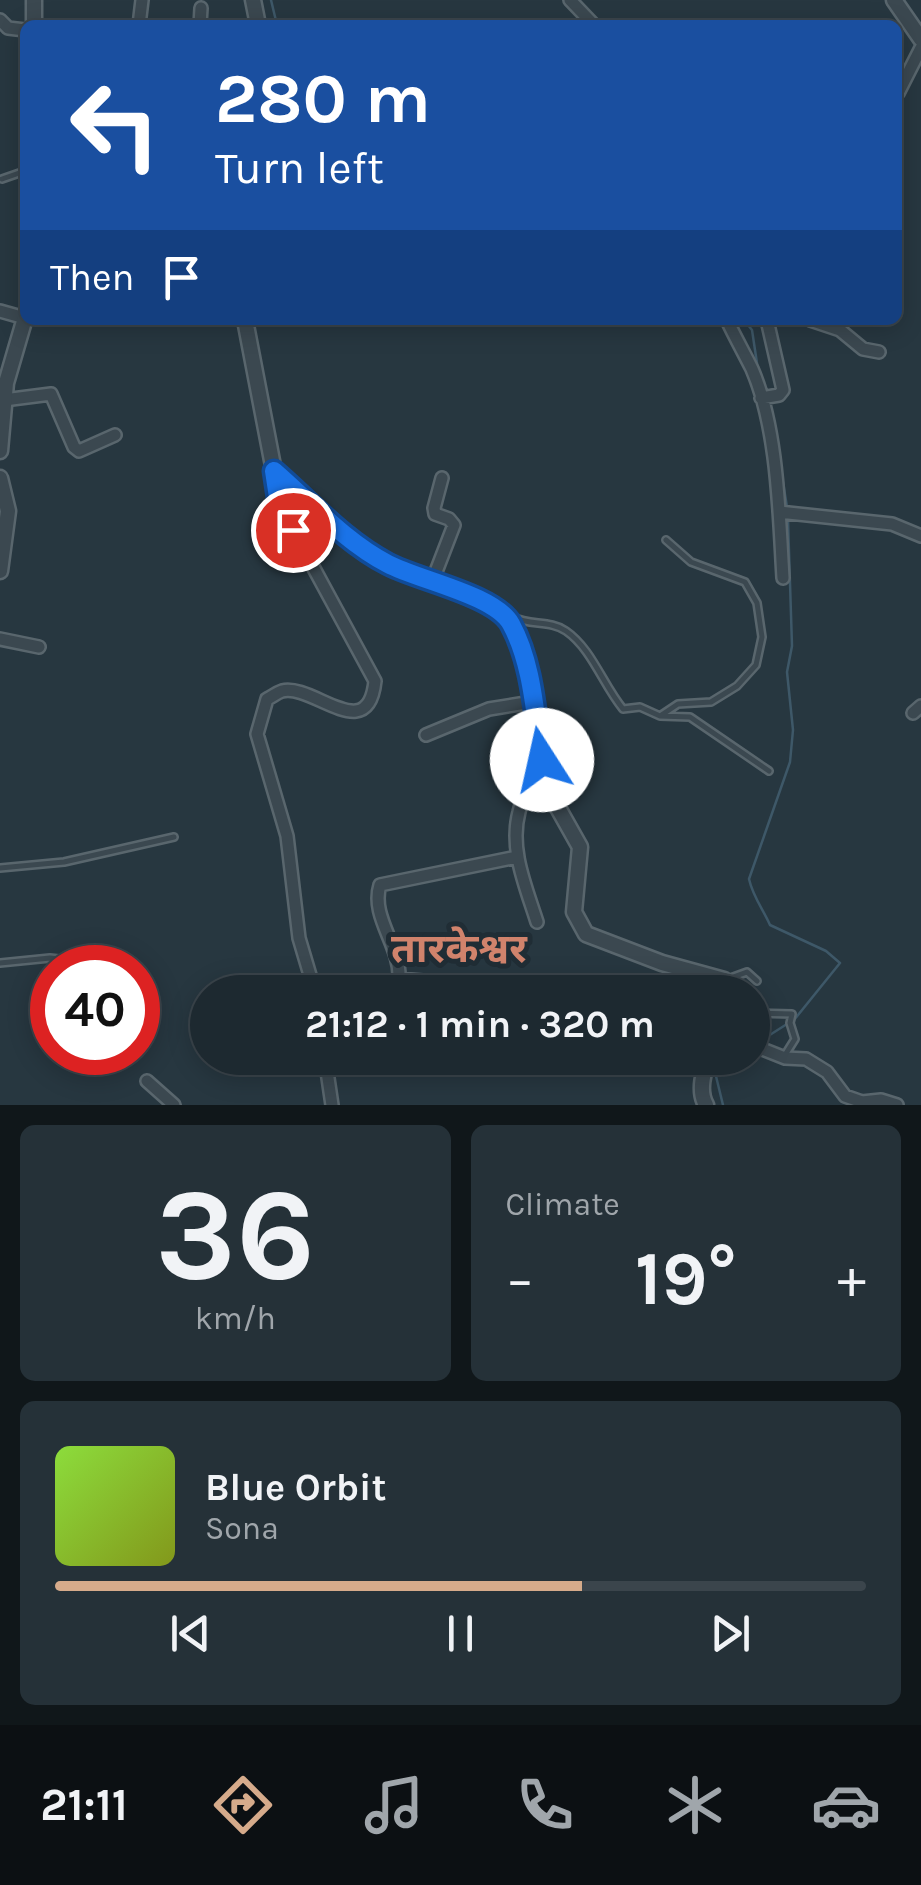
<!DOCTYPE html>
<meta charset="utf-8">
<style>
body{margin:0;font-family:Karla,"Noto Sans Devanagari",sans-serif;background:#253138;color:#f1f3f6;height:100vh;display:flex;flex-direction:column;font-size:38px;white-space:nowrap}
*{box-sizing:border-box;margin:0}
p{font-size:32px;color:#a0a6ab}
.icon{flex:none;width:55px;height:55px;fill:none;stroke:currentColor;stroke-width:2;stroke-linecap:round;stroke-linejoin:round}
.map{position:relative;height:1105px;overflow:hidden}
.details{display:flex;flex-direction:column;gap:20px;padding:20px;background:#10171a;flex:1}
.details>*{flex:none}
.guide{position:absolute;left:20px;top:20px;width:882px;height:305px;border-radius:15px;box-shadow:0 5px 25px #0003,0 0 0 2px #3b454c;background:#1a4fa0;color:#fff;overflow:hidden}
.speed{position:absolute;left:30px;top:945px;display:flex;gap:20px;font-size:50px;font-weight:700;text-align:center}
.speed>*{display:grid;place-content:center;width:130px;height:130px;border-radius:50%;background:#1d2930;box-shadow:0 5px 25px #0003,0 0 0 2px #3b454c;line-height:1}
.speed .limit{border:15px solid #d22;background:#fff;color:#111}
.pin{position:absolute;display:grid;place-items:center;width:85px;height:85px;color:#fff;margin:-42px;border:5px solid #fff;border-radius:50%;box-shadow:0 2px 10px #0007}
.me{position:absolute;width:110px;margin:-55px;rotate:350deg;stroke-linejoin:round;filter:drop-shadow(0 0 8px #0008)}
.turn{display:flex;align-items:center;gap:35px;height:210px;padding:0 30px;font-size:45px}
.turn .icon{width:130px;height:130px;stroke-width:2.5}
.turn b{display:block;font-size:70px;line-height:85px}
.then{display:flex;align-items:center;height:95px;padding:0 30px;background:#0003;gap:20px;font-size:38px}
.big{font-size:75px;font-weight:700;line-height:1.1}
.details .widget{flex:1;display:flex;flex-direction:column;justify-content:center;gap:15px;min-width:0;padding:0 35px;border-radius:15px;background:#253138}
.details .dial{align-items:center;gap:0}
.dial b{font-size:130px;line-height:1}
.song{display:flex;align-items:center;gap:30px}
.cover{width:120px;height:120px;border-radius:15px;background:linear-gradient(135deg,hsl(90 70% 55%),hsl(70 70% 35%))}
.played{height:10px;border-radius:5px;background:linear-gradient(90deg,#d6ab8b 65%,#3b454c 65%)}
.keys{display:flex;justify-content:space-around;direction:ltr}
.heat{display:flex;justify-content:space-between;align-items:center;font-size:55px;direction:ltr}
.details .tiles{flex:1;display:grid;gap:20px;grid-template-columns:1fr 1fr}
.widget:last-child{grid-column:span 2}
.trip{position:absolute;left:190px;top:975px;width:580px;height:100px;border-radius:50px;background:#1d2930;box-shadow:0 5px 25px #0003,0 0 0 2px #3b454c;font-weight:700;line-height:100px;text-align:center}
.dock{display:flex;height:160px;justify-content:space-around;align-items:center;background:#0c1013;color:#a0a6ab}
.dock .icon{width:70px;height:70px}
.dock .active{color:#d6ab8b}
.dock b{font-size:45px;color:#f1f3f6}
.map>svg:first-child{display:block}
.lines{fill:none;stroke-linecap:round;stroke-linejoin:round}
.stream{stroke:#3e5868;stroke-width:2.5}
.service-casing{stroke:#59666d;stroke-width:10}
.minor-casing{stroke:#59666d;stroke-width:16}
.tertiary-casing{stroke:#59666d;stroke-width:19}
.service{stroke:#3b4850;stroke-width:5}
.minor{stroke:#3b4850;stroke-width:11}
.tertiary{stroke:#3b4850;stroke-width:14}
.route-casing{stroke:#114b97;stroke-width:25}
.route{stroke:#1a73e8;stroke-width:18}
.labels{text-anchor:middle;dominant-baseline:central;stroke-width:10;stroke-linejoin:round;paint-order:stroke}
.district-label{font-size:40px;font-weight:bold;fill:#d1836c;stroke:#202d35}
</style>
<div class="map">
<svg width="921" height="1105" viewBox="0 0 921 1105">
<rect width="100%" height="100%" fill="#273740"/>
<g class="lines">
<!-- stream -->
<path class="stream" d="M271 0 277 25
M744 320 752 330 758 370
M782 476 787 507
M788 520 792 646 787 672 793 730 790 762 749 879C753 897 763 909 770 925L826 951 840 963 794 1020
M752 1038H765L787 1024
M714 1068 723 1105"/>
<defs>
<path id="service" d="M2 179 25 171
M666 540 691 562 745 582 757 603 762 637 756 665 737 686 711 702 678 704 660 716 690 717 769 771
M513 617C530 626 550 620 566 631 592 649 603 685 623 709L640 707 660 716
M0 868 64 862 174 837
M0 963 50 958 87 962 88 968
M725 980 747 972 757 981
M752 1013 792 1014 790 1023 795 1039 785 1055"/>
<path id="minor" d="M570 0 594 25
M0 20 8 28 25 30
M139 25 142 0
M200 25 201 8
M898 93 921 48
M0 311 25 318
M727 320C735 337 744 353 752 369 778 429 779 514 783 578
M810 320 840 330 863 349 879 352
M761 398 779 395 783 390 767 320
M4 400 51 394 74 447 79 451 115 435
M274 471 279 504 375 681C368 747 313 683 282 691 276 693 272 697 267 699L257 734 287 836 299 938 315 992
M779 512 892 524 921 536
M432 582 454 525 449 519 435 514 434 508 442 478
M0 639 39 647
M913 713 921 706
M426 735 489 709 532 702
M537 922C526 887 509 849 519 812 523 794 534 777 542 760
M399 979 423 981 443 992
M347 992 399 979C401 946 370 917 380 885L517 857
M642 992C667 973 694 990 723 981
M752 1045 785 1058 806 1059 827 1072 845 1096 862 1102 881 1100 897 1105
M325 1058 332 1105
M530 1058C553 1071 568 1072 592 1058
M147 1081 174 1105"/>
<path id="tertiary" d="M34 0V25
M253 0 258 25
M894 0 921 39
M245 320 274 471 349 539 388 564 497 609 511 623 525 664 542 760 553 799 580 847 574 912 586 934 662 963 724 980 735 992
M0 451 6 383 25 318
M0 478 8 511 0 571
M706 1105C698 1091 703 1071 710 1058"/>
</defs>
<!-- service casing -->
<use href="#service" class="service-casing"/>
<!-- minor casing -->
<use href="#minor" class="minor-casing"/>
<!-- tertiary casing -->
<use href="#tertiary" class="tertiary-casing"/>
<!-- service -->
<use href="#service" class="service"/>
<!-- minor -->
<use href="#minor" class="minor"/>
<!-- tertiary -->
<use href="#tertiary" class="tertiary"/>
</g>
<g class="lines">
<defs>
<path id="route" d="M293 530 279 504 274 471C311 503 344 541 388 564 418 580 495 595 511 624 533 664 535 717 542 760"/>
</defs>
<!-- route casing -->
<use href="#route" class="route-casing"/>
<!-- route -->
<use href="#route" class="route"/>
</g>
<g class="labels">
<!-- district labels -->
<g class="district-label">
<text x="459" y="948">तारकेश्वर</text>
</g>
</g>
</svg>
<div class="speed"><div class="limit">40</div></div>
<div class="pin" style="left:293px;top:530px;background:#d93025"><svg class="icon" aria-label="arrive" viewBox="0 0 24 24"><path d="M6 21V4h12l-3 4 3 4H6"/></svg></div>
<svg class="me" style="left:542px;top:760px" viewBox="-20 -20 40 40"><circle r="19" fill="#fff"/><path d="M0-13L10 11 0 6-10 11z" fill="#1a73e8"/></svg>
<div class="trip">21:12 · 1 min · 320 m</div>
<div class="guide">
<div class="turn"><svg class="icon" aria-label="left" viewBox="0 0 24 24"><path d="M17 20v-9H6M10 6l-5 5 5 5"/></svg><div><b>280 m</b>Turn left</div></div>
<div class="then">Then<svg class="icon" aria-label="arrive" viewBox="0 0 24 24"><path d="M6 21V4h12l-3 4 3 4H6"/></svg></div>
</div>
</div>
<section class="details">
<div class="tiles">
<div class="widget dial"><b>36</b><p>km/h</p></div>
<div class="widget"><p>Climate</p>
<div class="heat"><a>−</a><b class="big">19°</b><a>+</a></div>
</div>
<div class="widget">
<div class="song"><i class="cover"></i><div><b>Blue Orbit</b><p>Sona</p></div></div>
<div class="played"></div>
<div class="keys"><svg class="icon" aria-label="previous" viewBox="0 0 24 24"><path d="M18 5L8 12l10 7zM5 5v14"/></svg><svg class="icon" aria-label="pause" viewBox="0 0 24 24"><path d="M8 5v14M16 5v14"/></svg><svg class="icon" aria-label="next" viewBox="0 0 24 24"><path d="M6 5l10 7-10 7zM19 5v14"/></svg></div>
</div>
</div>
</section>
<nav class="dock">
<b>21:11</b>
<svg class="icon active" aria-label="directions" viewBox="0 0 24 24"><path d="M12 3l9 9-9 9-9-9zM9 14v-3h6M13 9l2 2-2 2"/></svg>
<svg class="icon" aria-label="music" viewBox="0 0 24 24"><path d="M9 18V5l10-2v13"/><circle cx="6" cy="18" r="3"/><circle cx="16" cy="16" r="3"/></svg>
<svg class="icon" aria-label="phone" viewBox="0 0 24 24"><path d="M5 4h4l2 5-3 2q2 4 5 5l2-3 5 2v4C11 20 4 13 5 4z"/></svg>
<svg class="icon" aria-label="climate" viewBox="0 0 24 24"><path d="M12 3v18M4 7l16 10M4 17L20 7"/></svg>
<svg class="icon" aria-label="car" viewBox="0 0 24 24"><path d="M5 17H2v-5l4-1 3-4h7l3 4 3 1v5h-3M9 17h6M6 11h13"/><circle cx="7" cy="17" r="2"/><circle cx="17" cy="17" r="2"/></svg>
</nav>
